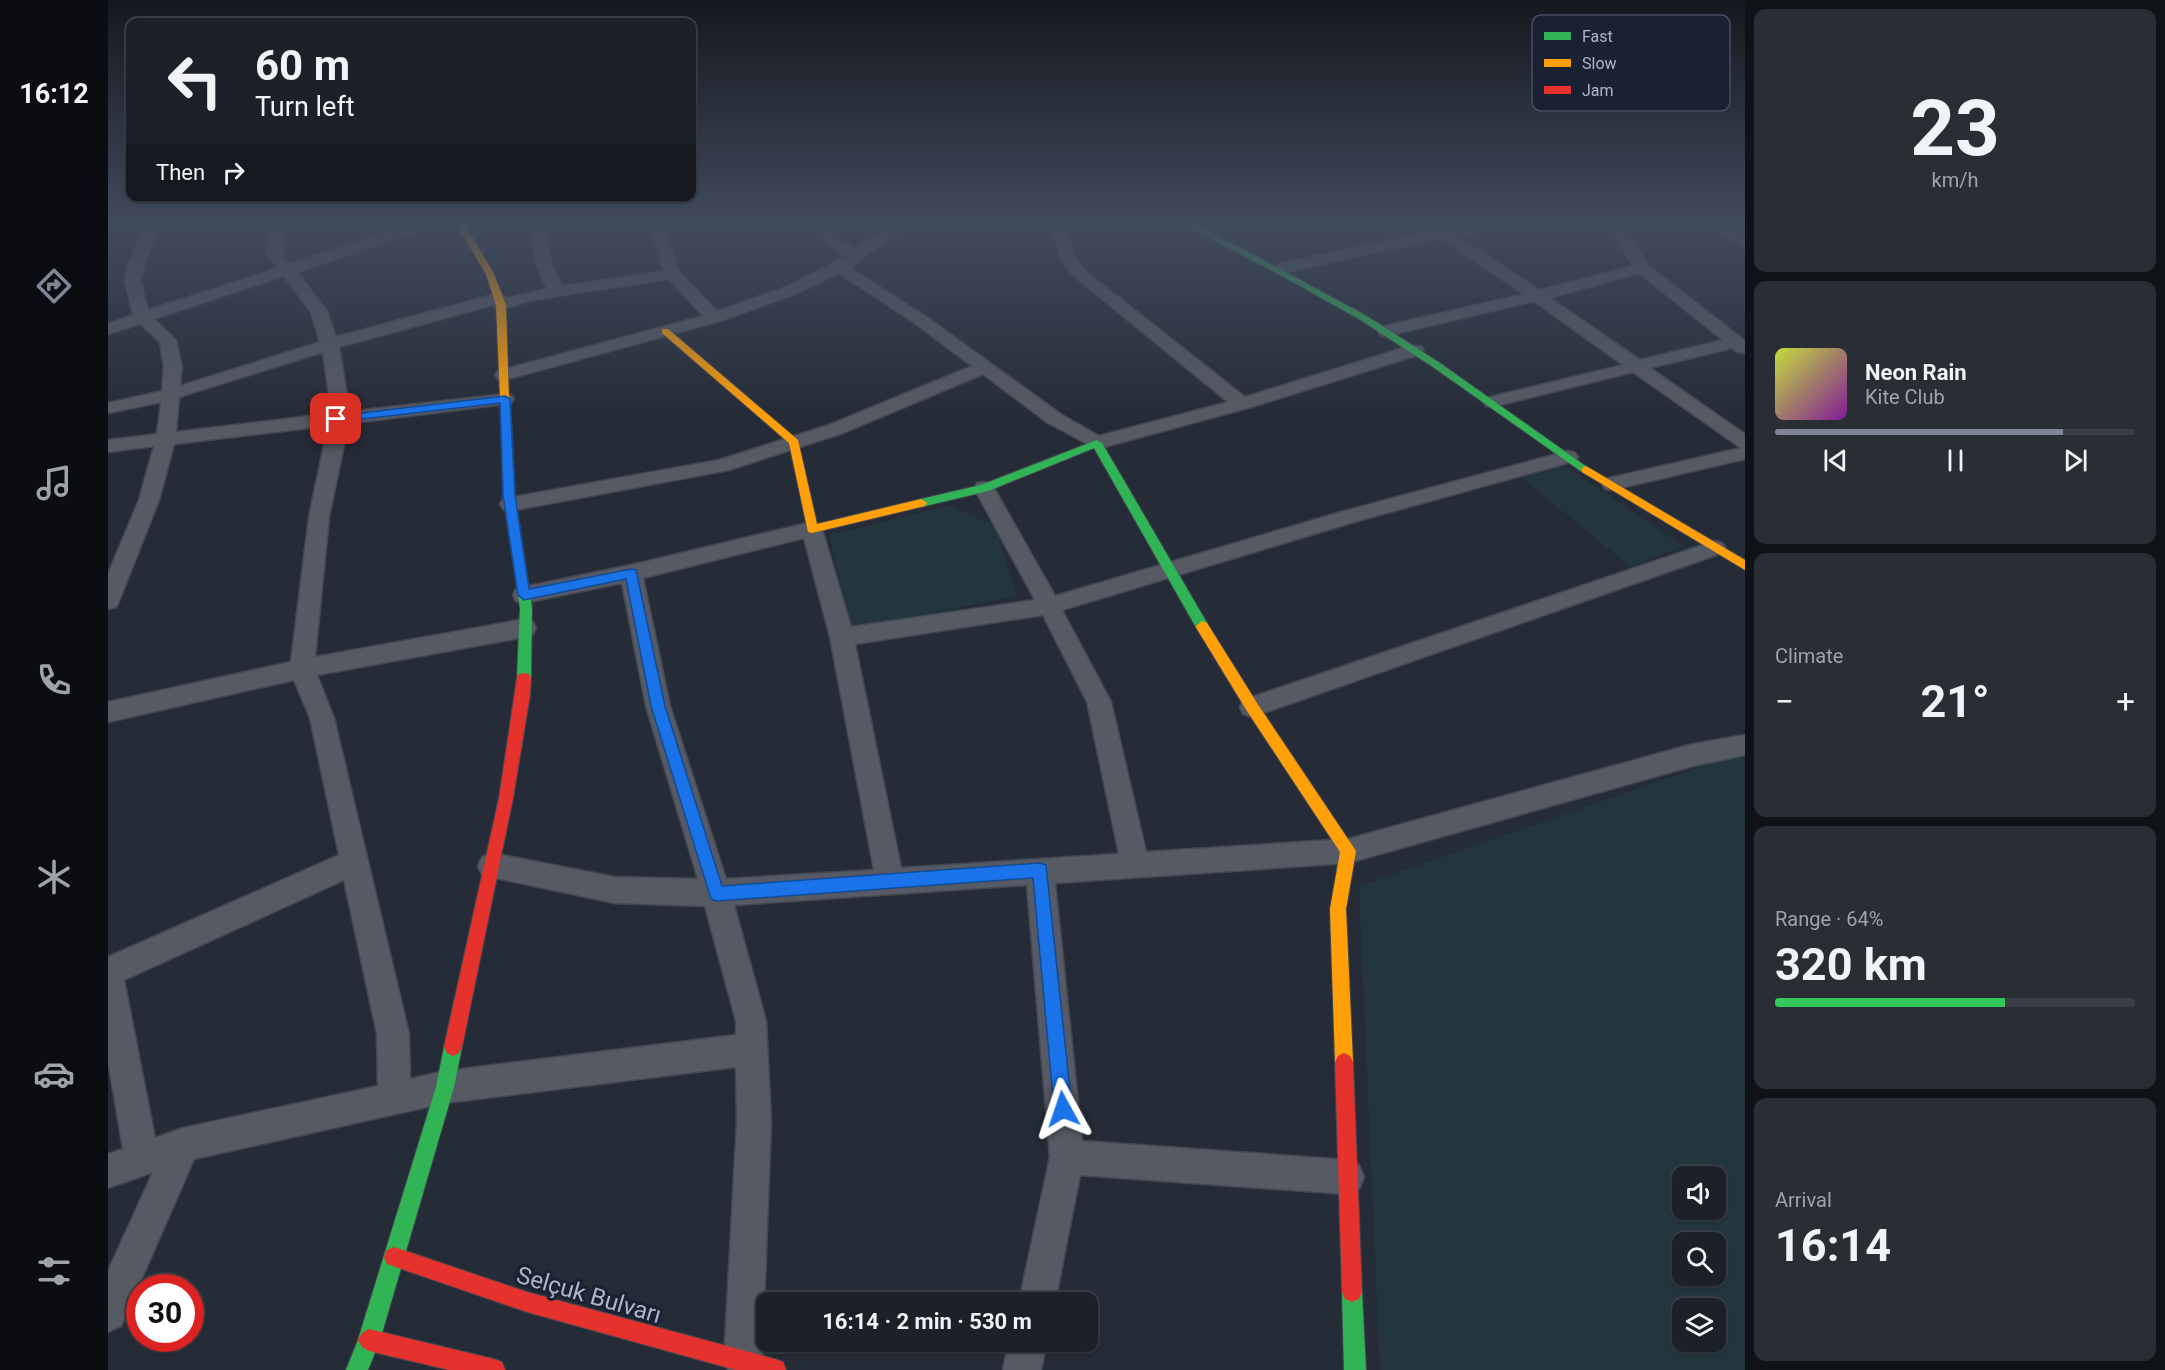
<!DOCTYPE html>
<meta charset="utf-8">
<style>
body{margin:0;font-family:Roboto,sans-serif;background:#292e35;color:#f1f3f6;height:100vh;display:flex;flex-direction:column;font-size:22px;white-space:nowrap}
*{box-sizing:border-box;margin:0}
p{font-size:20px;color:#a0a3a8}
.icon{flex:none;width:33px;height:33px;fill:none;stroke:currentColor;stroke-width:2;stroke-linecap:round;stroke-linejoin:round}
.map{position:relative;flex:1;overflow:hidden}
.side{display:flex;flex-direction:column;gap:9px;padding:9px;background:#0f1217;width:420px}
.side>*{flex:none}
.banner{position:absolute;left:18px;top:18px;width:570px;height:183px;border-radius:12px;box-shadow:0 2px 4px #0004,0 0 0 2px #3a3e46;background:#1c2129;color:#f1f3f6;overflow:hidden}
.controls{position:absolute;left:1564px;top:1166px;display:grid;gap:12px}
.controls a{display:grid;place-items:center;width:54px;height:54px;border-radius:12px;background:#1c2129;box-shadow:0 2px 4px #0004,0 0 0 2px #3a3e46;font-size:30px}
.speed{position:absolute;left:18px;top:1274px;display:flex;gap:12px;font-size:30px;font-weight:700;text-align:center}
.speed>*{display:grid;place-content:center;width:78px;height:78px;border-radius:50%;background:#1c2129;box-shadow:0 2px 4px #0004,0 0 0 2px #3a3e46;line-height:1}
.speed .limit{border:9px solid #d22;background:#fff;color:#111}
.pin{position:absolute;display:grid;place-items:center;width:51px;height:51px;color:#fff;margin:-26px;border-radius:12px;box-shadow:0 3px 9px #0006}
.me{position:absolute;width:66px;margin:-33px;rotate:355deg;stroke-linejoin:round;filter:drop-shadow(0 0 4px #0008)}
.turn{display:flex;align-items:center;gap:21px;height:126px;padding:0 30px;font-size:27px}
.turn .icon{width:78px;height:78px;stroke-width:2.5}
.turn b{display:block;font-size:42px;line-height:51px}
.then{display:flex;align-items:center;height:57px;padding:0 30px;background:#0003;gap:12px;font-size:22px}
.big{font-size:45px;font-weight:700;line-height:1.1}
.side .widget{flex:1;display:flex;flex-direction:column;justify-content:center;gap:9px;min-width:0;padding:0 21px;border-radius:12px;background:#292e35}
.side .dial{align-items:center;gap:0}
.dial b{font-size:78px;line-height:1}
.song{display:flex;align-items:center;gap:18px}
.cover{width:72px;height:72px;border-radius:9px;background:linear-gradient(135deg,hsl(70 70% 55%),hsl(290 70% 35%))}
.played{height:6px;border-radius:3px;background:linear-gradient(90deg,#7f8696 80%,#3a3e46 80%)}
.keys{display:flex;justify-content:space-around;direction:ltr}
.heat{display:flex;justify-content:space-between;align-items:center;font-size:33px;direction:ltr}
.charge{height:9px;border-radius:4px;background:linear-gradient(90deg,#34c759 64%,#3a3e46 0)}
.trip{position:absolute;left:648px;top:1292px;width:342px;height:60px;border-radius:12px;background:#1c2129;box-shadow:0 2px 4px #0004,0 0 0 2px #3a3e46;font-weight:700;line-height:60px;text-align:center}
main{display:flex;flex:1;min-height:0}
.tabs{display:flex;flex-direction:column;width:108px;justify-content:space-around;align-items:center;background:#0b0d10;color:#a0a3a8}
.tabs .icon{width:42px;height:42px}
.tabs .current{color:#7f8696}
.tabs b{font-size:27px;color:#f1f3f6}
.map>svg:first-child{display:block}
.green{fill:#23363d;fill-rule:evenodd}
.lines{fill:none;stroke-linecap:round;stroke-linejoin:round}
.street-casing{stroke:#434750;stroke-width:3}
.fast-casing{stroke:#434750;stroke-width:2}
.slow-casing{stroke:#434750;stroke-width:2}
.jam-casing{stroke:#434750;stroke-width:2}
.street{fill:#565a64;fill-rule:evenodd}
.fast{fill:#30b455;fill-rule:evenodd}
.slow{fill:#ff9f0a;fill-rule:evenodd}
.jam{fill:#e5322d;fill-rule:evenodd}
.route{fill:#1a73e8;stroke:#114b97;stroke-width:1.5}
.labels{text-anchor:middle;dominant-baseline:central;stroke-width:6;stroke-linejoin:round;paint-order:stroke}
.near-street-label{font-size:24px;fill:#afb6c9;stroke:#192132}
.key{fill:#192132;stroke:#464e5f;stroke-width:1.5}
.key-label{font-size:16px;fill:#afb6c9}
</style>
<main>
<nav class="tabs">
<b>16:12</b>
<svg class="icon current" aria-label="directions" viewBox="0 0 24 24"><path d="M12 3l9 9-9 9-9-9zM9 14v-3h6M13 9l2 2-2 2"/></svg>
<svg class="icon" aria-label="music" viewBox="0 0 24 24"><path d="M9 18V5l10-2v13"/><circle cx="6" cy="18" r="3"/><circle cx="16" cy="16" r="3"/></svg>
<svg class="icon" aria-label="phone" viewBox="0 0 24 24"><path d="M5 4h4l2 5-3 2q2 4 5 5l2-3 5 2v4C11 20 4 13 5 4z"/></svg>
<svg class="icon" aria-label="climate" viewBox="0 0 24 24"><path d="M12 3v18M4 7l16 10M4 17L20 7"/></svg>
<svg class="icon" aria-label="car" viewBox="0 0 24 24"><path d="M5 17H2v-5l4-1 3-4h7l3 4 3 1v5h-3M9 17h6M6 11h13"/><circle cx="7" cy="17" r="2"/><circle cx="17" cy="17" r="2"/></svg>
<svg class="icon" aria-label="filters" viewBox="0 0 24 24"><path d="M4 7h16M4 17h16"/><circle cx="9" cy="7" r="2"/><circle cx="15" cy="17" r="2"/></svg>
</nav>
<div class="map">
<svg width="1637" height="1370" viewBox="0 0 1637 1370">
<rect width="100%" height="100%" fill="#262c37"/>
<!-- green -->
<path class="green" d="M1458 466 1575 546 1523 567 1414 478Z
M842 505 888 527 908 596 743 629 721 535Z
M1637 757V1370H1272L1251 886 1612 760ZM1575 1176H1608V1209H1575ZM1575 1242H1608V1275H1575ZM1575 1308H1608V1341H1575Z"/>
<g class="lines">
<defs>
<path id="street" d="M39 223H53L36 265 33 281 40 310 170 268 159 254 162 223H176L175 254 182 264 306 223H328L326 226 189 272 219 311 228 337 391 293 399 298 439 289 427 261 422 223H436L443 261 454 286 556 271 540 223H554L572 273 609 311 678 287 738 256 722 246 708 223H722L733 240 747 249 788 223H805L752 259 744 269 820 318 954 415 991 436 1120 402 966 276 953 259 944 232 911 226 909 223H987L985 226 958 232 968 259 976 270 1137 397 1301 346H1313L1316 350 1313 354 1140 408 989 449 940 423 875 374 735 433 621 470 402 511 395 509 392 504 395 499 611 460 721 425 864 366 808 324 731 273 690 293 612 321 396 380 390 379 387 375 390 371 595 316 561 279 424 300 393 310 387 308 385 305 231 347 239 395 238 412 397 394 403 395 406 399 403 403 397 404 237 424 236 445 221 517 207 657 417 619 425 622 428 628 425 634 417 637 209 675 226 718 301 1034 302 1079 337 1071 628 1035V1021L597 906 506 903 374 875 370 866 374 857 384 853 506 877 590 879 538 706 514 583 416 603 408 601 405 595 408 589 416 587 523 565 704 522 711 524 714 529 743 627 927 600 866 488 869 483 876 482 883 483 886 488 947 596 1233 512 1460 451 1467 453 1470 457 1467 461 1246 522 954 610 1003 702 1038 852 1240 839 1585 744 1637 735V755L1585 766 1240 863 947 883 974 1141 1239 1160 1251 1165 1256 1177 1251 1189 1239 1194 972 1175 947 1302H911L942 1157 919 885 626 905 658 1021 663 1121 654 1361 650 1370H620L616 1361 629 1121 628 1067 337 1103 86 1159 13 1326 0 1332V1271L45 1172 0 1188V1154L15 1149 0 1060V957L231 855 202 718 186 680 0 722V702L183 662 201 517 216 445 218 426 66 444 51 500 11 601 8 607 0 609V574L31 500 46 446 0 452V440L49 434 53 402 0 413V403L54 391 56 367 52 342 32 324 0 334V324L25 315 17 281 20 265ZM176 276 203 312 212 342 72 386 74 367 68 340 46 319ZM215 352 221 395 219 414 68 432 71 397ZM696 538 722 637 766 870 618 879 562 706 535 578ZM935 615 979 702 1011 854 793 868 747 644ZM236 880 269 1034 270 1086 75 1128 47 1138 16 980Z
M1313 223H1330L1338 228 1372 223H1412L1405 227 1348 235 1431 290 1525 266 1500 223H1514L1540 265 1637 341V353L1629 352 1624 348 1542 368 1637 434V459L1504 490 1497 489 1494 484 1497 479 1633 448 1525 372 1384 407 1378 406 1375 402 1378 398 1515 365 1426 301 1278 336 1272 335 1270 331 1272 327 1416 294 1332 238 1170 274 1162 269 1170 264 1323 231ZM1531 273 1615 340 1532 360 1442 298Z
M1593 223H1611L1637 238V248Z
M1607 541 1614 543 1618 548 1614 553 1144 717 1135 714 1132 707 1135 700Z
M901 1341H939L933 1370H895Z"/>
<path id="fast" d="M1073 223H1084L1131 247 1257 315 1332 363 1483 470 1478 474 1474 472 1325 367 1251 319 1176 277Z
M397 394 402 397 407 496 424 608 423 678 421 682H411L409 678 412 608 395 496 392 397Z
M989 440 994 443 1099 623 1100 626 1099 629H1089L986 448 880 491 813 507 807 503 813 499 873 485Z
M345 1038 351 1041 354 1047 346 1087 272 1340 260 1370H238L250 1340 328 1087 336 1047 339 1041Z
M1244 1282 1251 1285 1254 1292 1258 1370H1236L1234 1292 1237 1285Z"/>
<path id="slow" d="M348 223H356L386 274 398 305 401 399H393L392 397 388 305 378 274Z
M554 329H560L690 440 709 524 813 499 819 503 817 506 704 533 700 532 681 443 554 333Z
M1478 466 1637 560V570L1474 472V468Z
M1094 621 1099 623 1149 703 1248 851 1238 909 1245 1062 1242 1068 1236 1071 1230 1068 1227 1062 1222 909 1232 852 1139 711 1089 629 1088 626Z"/>
<path id="jam" d="M416 673 421 674 423 678 422 695 405 798 354 1047 351 1053 345 1056 339 1053 336 1047 391 798 409 678 411 674Z
M1236 1053 1242 1056 1245 1062 1254 1292 1251 1299 1244 1302 1237 1299 1234 1292 1227 1062 1230 1056Z
M286 1247 419 1292 667 1359 675 1362 678 1370H628L419 1312 279 1264 276 1257 279 1250Z
M261 1329 386 1359 394 1362 397 1370H341L261 1351 254 1347 250 1340 254 1333Z"/>
</defs>
<!-- street casing -->
<use href="#street" class="street-casing"/>
<!-- fast casing -->
<use href="#fast" class="fast-casing"/>
<!-- slow casing -->
<use href="#slow" class="slow-casing"/>
<!-- jam casing -->
<use href="#jam" class="jam-casing"/>
<!-- street -->
<use href="#street" class="street"/>
<!-- fast -->
<use href="#fast" class="fast"/>
<!-- slow -->
<use href="#slow" class="slow"/>
<!-- jam -->
<use href="#jam" class="jam"/>
</g>
<!-- sky -->
<linearGradient id="sky" x2="0" y2="1"><stop stop-color="#15181e"/><stop offset="0.54" stop-color="#414b5e"/><stop offset="1" stop-color="#414b5e" stop-opacity="0"/></linearGradient>
<rect width="1637" height="415" fill="url(#sky)"/>
<!-- route -->
<path class="route" d="M397 396 402 399 407 495 421 589 523 569 528 570 557 706 614 886 932 863 938 865 964 1109 962 1116 955 1118 948 1116 946 1109 925 878 608 901 603 899 543 706 518 579 416 600 410 595 395 495 392 403 228 422 222 419 228 416Z"/>
<g class="labels">
<!-- near-street labels -->
<g class="near-street-label">
<text transform="translate(481 1295) rotate(16)">Selçuk Bulvarı</text>
</g>
</g>
<!-- legend -->
<rect x="1424" y="15" width="198" height="96" rx="9" class="key"/>
<rect x="1436" y="32" width="27" height="8" fill="#30b455"/>
<rect x="1436" y="59" width="27" height="8" fill="#ff9f0a"/>
<rect x="1436" y="86" width="27" height="8" fill="#e5322d"/>
<g class="key-label">
<text x="1474" y="42">Fast</text>
<text x="1474" y="69">Slow</text>
<text x="1474" y="96">Jam</text>
</g>
</svg>
<div class="controls">
<a><svg class="icon" aria-label="sound" viewBox="0 0 24 24"><path d="M4 9h4l5-4v14l-5-4H4zM17 9q2 3 0 6"/></svg></a>
<a><svg class="icon" aria-label="search" viewBox="0 0 24 24"><circle cx="10" cy="10" r="6"/><path d="M15 15l6 6"/></svg></a>
<a><svg class="icon" aria-label="layers" viewBox="0 0 24 24"><path d="M12 4l9 5-9 5-9-5zM3 14l9 5 9-5"/></svg></a>
</div>
<div class="speed"><div class="limit">30</div></div>
<div class="pin" style="left:228px;top:419px;background:#d93025"><svg class="icon" aria-label="arrive" viewBox="0 0 24 24"><path d="M6 21V4h12l-3 4 3 4H6"/></svg></div>
<svg class="me" style="left:955px;top:1109px" viewBox="-20 -20 40 40"><path d="M0-17L14 15 0 8-14 15z" fill="#1a73e8" stroke="#fff" stroke-width="4"/></svg>
<div class="trip">16:14 · 2 min · 530 m</div>
<div class="banner">
<div class="turn"><svg class="icon" aria-label="left" viewBox="0 0 24 24"><path d="M17 20v-9H6M10 6l-5 5 5 5"/></svg><div><b>60 m</b>Turn left</div></div>
<div class="then">Then<svg class="icon" aria-label="right" viewBox="0 0 24 24"><path d="M7 20v-9h11M14 6l5 5-5 5"/></svg></div>
</div>
</div>
<section class="side">
<div class="widget dial"><b>23</b><p>km/h</p></div>
<div class="widget">
<div class="song"><i class="cover"></i><div><b>Neon Rain</b><p>Kite Club</p></div></div>
<div class="played"></div>
<div class="keys"><svg class="icon" aria-label="previous" viewBox="0 0 24 24"><path d="M18 5L8 12l10 7zM5 5v14"/></svg><svg class="icon" aria-label="pause" viewBox="0 0 24 24"><path d="M8 5v14M16 5v14"/></svg><svg class="icon" aria-label="next" viewBox="0 0 24 24"><path d="M6 5l10 7-10 7zM19 5v14"/></svg></div>
</div>
<div class="widget"><p>Climate</p>
<div class="heat"><a>−</a><b class="big">21°</b><a>+</a></div>
</div>
<div class="widget"><p>Range · 64%</p><b class="big">320 km</b><div class="charge"></div></div>
<div class="widget"><p>Arrival</p><b class="big">16:14</b></div>
</section>
</main>
